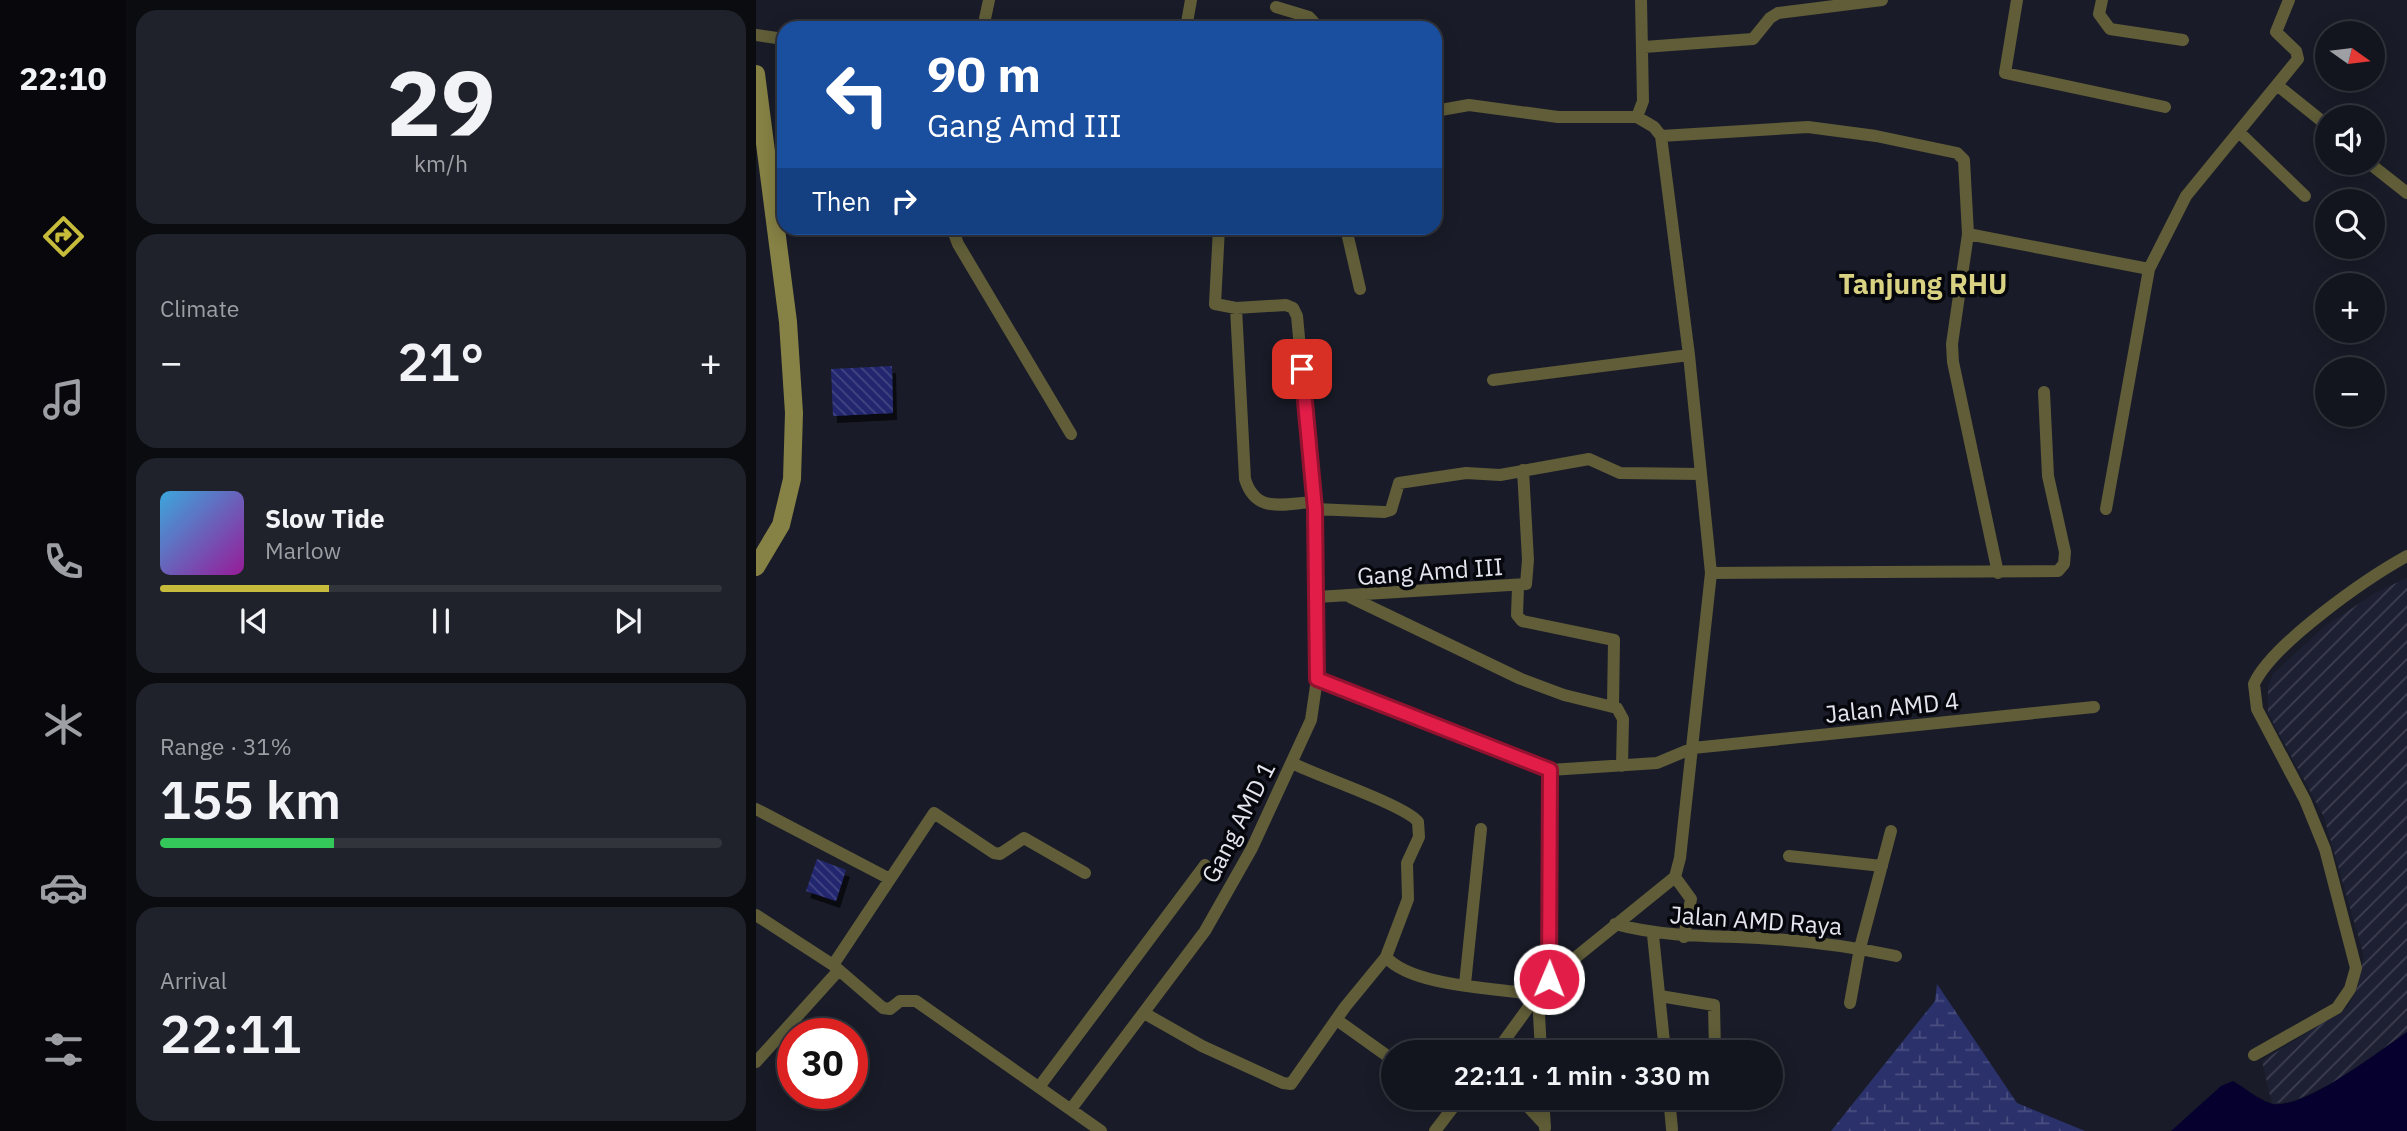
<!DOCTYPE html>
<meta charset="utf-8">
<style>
body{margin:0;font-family:"IBM Plex Sans",sans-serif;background:#20222b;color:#f1f3f6;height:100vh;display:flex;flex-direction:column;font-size:26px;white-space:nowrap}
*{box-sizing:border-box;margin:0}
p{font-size:23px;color:#9d9fa4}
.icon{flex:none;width:38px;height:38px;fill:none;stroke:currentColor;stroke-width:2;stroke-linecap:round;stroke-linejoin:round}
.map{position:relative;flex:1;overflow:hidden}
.drawer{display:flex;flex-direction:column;gap:10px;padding:10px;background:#0a0c10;width:630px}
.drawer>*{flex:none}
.hud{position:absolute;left:21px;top:21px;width:665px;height:214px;border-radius:21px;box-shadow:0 4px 18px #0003,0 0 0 2px #32343c;background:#1a4fa0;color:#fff;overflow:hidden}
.needle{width:46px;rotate:104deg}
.fabs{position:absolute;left:1559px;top:21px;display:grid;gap:14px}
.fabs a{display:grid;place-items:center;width:70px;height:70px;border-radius:50%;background:#13151e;box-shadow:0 4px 18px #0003,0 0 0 2px #32343c;font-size:35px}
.speed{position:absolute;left:21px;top:1018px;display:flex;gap:14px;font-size:35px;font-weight:700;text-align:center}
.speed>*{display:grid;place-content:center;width:91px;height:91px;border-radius:50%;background:#13151e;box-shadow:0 4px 18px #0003,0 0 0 2px #32343c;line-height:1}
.speed .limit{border:10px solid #d22;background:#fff;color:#111}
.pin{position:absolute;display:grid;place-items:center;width:60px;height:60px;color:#fff;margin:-30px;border-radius:14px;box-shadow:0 4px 10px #0006}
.me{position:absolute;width:77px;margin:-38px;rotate:1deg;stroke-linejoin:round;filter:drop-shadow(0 0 5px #0008)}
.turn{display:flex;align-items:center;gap:24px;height:147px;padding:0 35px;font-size:32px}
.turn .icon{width:91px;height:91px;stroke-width:2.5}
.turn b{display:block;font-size:49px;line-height:60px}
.then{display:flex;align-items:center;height:66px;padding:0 35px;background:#0003;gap:14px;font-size:26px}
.big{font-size:52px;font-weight:600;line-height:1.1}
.drawer .widget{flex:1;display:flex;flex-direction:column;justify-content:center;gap:10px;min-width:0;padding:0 24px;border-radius:21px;background:#20222b}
.drawer .dial{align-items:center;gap:0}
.dial b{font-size:91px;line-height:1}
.song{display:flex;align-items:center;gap:21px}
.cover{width:84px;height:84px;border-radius:10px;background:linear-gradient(135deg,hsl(200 70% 55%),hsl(300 70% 35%))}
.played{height:7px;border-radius:4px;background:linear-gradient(90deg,#c7bb3b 30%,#32343c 30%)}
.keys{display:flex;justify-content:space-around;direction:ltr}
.heat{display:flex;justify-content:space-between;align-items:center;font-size:38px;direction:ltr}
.charge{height:10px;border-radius:5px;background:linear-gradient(90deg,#34c759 31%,#32343c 0)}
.trip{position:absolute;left:625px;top:1040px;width:402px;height:70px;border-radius:35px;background:#13151e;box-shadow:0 4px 18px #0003,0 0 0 2px #32343c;font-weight:600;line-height:70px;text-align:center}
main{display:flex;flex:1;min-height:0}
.tab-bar{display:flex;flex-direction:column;width:126px;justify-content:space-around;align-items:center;background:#08080c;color:#9d9fa4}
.tab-bar .icon{width:49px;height:49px}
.tab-bar .selected{color:#c7bb3b}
.tab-bar b{font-size:32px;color:#f1f3f6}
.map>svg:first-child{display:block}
.industrial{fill:url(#industrial-furrows)}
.wetland{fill:url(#wetland-marsh)}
.water{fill:#05002e}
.building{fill:url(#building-back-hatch);filter:url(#shadow)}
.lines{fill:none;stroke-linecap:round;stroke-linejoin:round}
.street{stroke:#605d38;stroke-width:12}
.secondary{stroke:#868144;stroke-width:18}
.route-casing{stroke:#92132f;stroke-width:18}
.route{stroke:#e11d48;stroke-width:12}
.labels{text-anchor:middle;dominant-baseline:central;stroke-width:7;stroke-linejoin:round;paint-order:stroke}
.street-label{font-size:24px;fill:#e4e6ef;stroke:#06070c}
.quarter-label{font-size:28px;font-weight:bold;fill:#d9d283;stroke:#06070c}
</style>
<main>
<nav class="tab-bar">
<b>22:10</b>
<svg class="icon selected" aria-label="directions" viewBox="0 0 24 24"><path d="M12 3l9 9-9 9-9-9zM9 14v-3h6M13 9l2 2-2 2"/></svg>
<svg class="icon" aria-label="music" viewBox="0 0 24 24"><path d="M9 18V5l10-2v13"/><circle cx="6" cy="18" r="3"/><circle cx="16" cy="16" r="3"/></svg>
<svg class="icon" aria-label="phone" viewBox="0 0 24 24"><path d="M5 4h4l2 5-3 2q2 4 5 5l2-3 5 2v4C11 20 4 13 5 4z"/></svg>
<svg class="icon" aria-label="climate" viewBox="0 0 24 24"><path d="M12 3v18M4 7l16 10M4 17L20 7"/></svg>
<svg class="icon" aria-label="car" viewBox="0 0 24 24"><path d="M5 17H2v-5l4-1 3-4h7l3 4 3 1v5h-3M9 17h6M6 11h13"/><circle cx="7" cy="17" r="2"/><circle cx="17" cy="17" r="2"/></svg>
<svg class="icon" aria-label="filters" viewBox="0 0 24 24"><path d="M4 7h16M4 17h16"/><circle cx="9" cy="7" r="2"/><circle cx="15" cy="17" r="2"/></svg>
</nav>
<section class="drawer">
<div class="widget dial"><b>29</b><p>km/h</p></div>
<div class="widget"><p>Climate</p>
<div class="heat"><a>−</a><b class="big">21°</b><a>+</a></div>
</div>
<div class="widget">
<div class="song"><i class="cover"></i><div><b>Slow Tide</b><p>Marlow</p></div></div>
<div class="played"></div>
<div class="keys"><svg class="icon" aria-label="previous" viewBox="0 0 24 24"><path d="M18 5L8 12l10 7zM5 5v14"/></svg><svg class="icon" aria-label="pause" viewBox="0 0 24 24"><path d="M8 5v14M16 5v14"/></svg><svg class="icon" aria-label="next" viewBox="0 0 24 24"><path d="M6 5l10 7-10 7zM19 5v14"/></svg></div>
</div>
<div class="widget"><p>Range · 31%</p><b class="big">155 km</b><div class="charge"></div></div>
<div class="widget"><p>Arrival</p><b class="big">22:11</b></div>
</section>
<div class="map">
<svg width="1651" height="1131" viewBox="0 0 1651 1131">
<defs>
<pattern id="industrial-furrows" width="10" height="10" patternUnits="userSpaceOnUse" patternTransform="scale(1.75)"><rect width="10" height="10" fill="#1d2033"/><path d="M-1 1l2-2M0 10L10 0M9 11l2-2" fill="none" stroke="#3e4051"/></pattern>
<pattern id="wetland-marsh" width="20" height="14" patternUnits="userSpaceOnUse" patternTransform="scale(1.75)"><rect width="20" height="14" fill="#2b316b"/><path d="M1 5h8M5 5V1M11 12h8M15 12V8" fill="none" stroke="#4a4f80"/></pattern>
<pattern id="building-back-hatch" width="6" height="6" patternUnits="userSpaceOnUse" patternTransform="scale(1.75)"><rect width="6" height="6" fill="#23276e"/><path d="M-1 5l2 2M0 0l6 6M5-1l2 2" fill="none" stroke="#434683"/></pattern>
<filter id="shadow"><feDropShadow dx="4" dy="7" stdDeviation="0" flood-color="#0009"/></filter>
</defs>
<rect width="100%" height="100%" fill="#191c28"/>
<!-- industrial -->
<path class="industrial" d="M1651 578V1032L1579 1082 1540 1100 1516 1104 1506 1061 1591 1008 1600 992 1608 956 1568 817 1512 713V687L1517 674 1568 627 1619 593Z"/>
<!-- wetland -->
<path class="wetland" d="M1181 984 1261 1103 1329 1131H1075L1179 1001Z"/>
<!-- water -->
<path class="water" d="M1651 1032V1131H1415L1465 1086 1477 1081C1489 1088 1502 1099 1514 1103 1543 1114 1626 1049 1651 1032Z"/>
<!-- building -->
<path class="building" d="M136 366 137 413 77 416 75 369Z
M61 859 90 870 80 901 50 891Z"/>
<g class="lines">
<!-- street -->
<path class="street" d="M1261 0 1249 73 1409 107
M1346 0 1343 14 1354 29 1427 40
M520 7 553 17 563 28
M227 28 233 0
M430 28 435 0
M0 35 28 39
M888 47 997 39 1014 18 1022 13 1126 0
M1521 85 1572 126
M679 111 713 105 802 117H881L898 127 905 136 933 355 955 573 924 858 919 877 793 979 740 1052
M881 117 887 101 885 0
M1483 132 1549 196
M905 136 1052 127 1120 136 1201 153 1208 160 1212 234 1393 269
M1613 163 1651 193
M196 228 202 244 315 434
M590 228 604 289
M1212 234 1196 344 1197 362 1242 573
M480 308 489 479C500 515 528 503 559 502
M737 380 933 355
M559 509 628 512 635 510 643 483 710 473 744 475 833 459 864 473 945 474
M1350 509 1393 269 1430 196 1542 59 1540 51 1520 32 1533 0
M955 573 1302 571 1308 564 1309 552 1292 476 1288 392
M762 587 761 615 766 621 858 640 857 706
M561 597 770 584 772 560 767 470
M594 597 765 679 808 695 861 708 867 719 866 766
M561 679 794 770 901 763 937 748 1338 707
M536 763C561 776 651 806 662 822L663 837 651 863 652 899 630 957
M0 809 132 878
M1033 856 1126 866
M919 877 935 899 928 937
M0 915 77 965 127 1008 134 1009 144 1001H160L345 1131
M859 924C900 935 938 936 981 937 1034 939 1088 945 1140 956
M897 935 909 1052
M77 965 178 813 238 853 244 854 268 838 329 873
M793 979 794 770
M709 984 725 829
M904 996 958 1005 959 1052
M1094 1003 1104 948 1135 831
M388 1013 446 1046 527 1083 535 1084 589 1007 630 957C656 987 742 988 782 995L785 1052
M581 1020 637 1060
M1498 1055 1581 1008 1594 989 1600 968 1569 849 1549 800 1501 709 1498 684C1516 644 1611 578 1651 556
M0 1062 83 970
M283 1087 449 865
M763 1097 789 1125
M787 1097 789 1128
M913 1097 916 1129
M315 1109 449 931 496 848 555 720 561 679 559 509 541 316 537 308 530 305 480 308 459 304 463 228
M679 1131 705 1097"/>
<!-- secondary -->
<path class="secondary" d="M0 74 32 322 38 413 36 479 25 525 0 567"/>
</g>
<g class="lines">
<defs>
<path id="route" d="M546 369 559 509 561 679 794 770 793 979"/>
</defs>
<!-- route casing -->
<use href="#route" class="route-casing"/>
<!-- route -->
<use href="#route" class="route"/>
</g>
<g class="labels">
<!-- street labels -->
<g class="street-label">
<text transform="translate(674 571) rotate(-4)">Gang Amd III</text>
<text transform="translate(1136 707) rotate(-6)">Jalan AMD 4</text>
<text transform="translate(482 822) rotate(-63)">Gang AMD 1</text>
<text transform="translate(1000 920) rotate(4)">Jalan AMD Raya</text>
</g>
<!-- quarter labels -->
<g class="quarter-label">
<text x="1167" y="283">Tanjung RHU</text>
</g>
</g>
</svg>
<div class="fabs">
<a><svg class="needle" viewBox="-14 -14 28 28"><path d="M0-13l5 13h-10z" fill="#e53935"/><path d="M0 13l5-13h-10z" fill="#9d9fa4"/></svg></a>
<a><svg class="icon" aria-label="sound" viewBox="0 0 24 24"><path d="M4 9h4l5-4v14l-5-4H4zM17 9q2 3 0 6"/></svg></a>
<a><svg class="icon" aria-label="search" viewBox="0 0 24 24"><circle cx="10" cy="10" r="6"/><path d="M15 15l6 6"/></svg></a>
<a>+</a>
<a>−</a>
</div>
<div class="speed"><div class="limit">30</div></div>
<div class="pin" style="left:546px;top:369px;background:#d93025"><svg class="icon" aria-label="arrive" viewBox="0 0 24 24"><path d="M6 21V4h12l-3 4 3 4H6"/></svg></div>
<svg class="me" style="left:793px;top:979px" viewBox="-20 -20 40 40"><circle r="17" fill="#e11d48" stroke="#fff" stroke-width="3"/><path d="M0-11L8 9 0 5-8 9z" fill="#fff"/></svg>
<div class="trip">22:11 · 1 min · 330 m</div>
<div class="hud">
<div class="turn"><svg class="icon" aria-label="left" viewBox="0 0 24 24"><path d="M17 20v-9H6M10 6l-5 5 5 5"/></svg><div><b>90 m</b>Gang Amd III</div></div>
<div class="then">Then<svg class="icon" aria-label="right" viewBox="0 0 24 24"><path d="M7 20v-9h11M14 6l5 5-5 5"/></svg></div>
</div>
</div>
</main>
